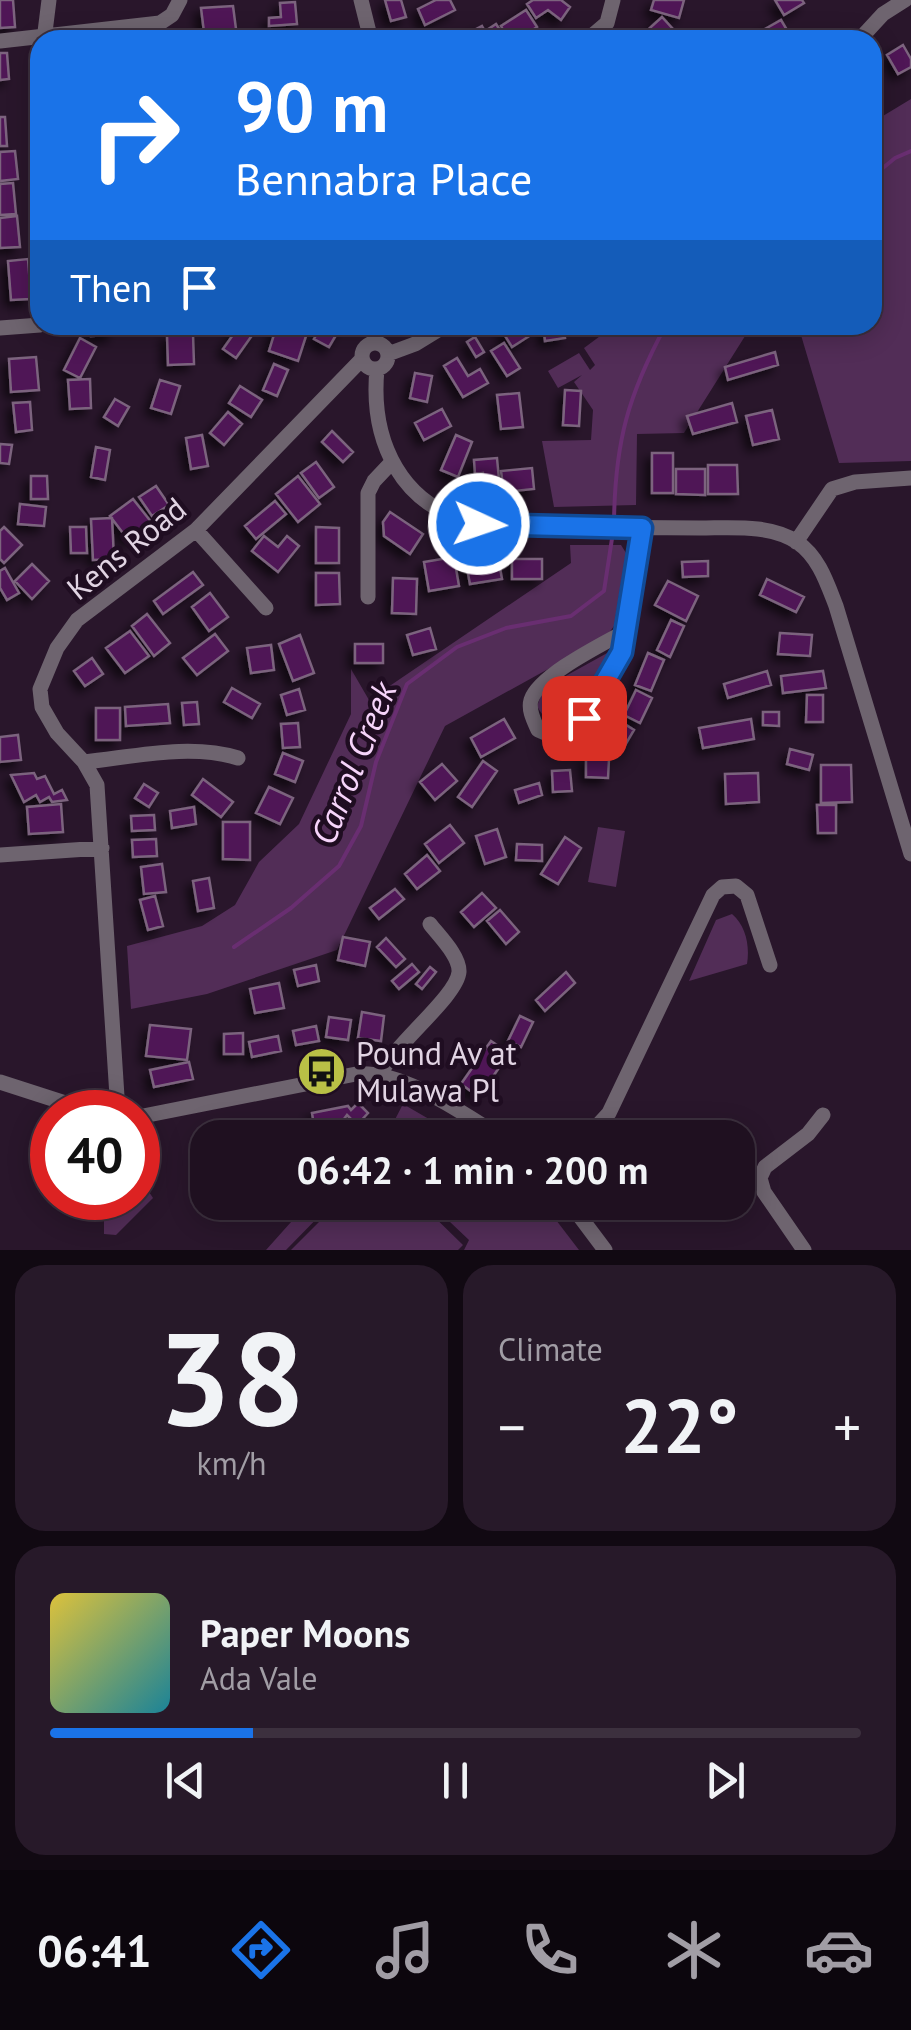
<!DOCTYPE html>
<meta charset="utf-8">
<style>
body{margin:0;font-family:"PT Sans",sans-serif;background:#271929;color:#f1f3f6;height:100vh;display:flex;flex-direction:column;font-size:38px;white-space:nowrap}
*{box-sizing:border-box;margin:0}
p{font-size:32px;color:#a19da5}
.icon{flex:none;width:55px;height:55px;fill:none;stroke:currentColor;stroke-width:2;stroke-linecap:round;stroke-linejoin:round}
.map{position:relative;height:1250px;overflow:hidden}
.panel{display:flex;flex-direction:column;gap:15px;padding:15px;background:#110912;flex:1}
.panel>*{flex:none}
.guide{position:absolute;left:30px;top:30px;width:852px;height:305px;border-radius:30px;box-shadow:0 5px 25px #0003,0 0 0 2px #3c303e;background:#1a73e8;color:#fff;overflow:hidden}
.speed{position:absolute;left:30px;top:1090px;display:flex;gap:20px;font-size:50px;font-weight:700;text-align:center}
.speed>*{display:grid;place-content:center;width:130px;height:130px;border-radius:50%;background:#1f1020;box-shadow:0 5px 25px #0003,0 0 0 2px #3c303e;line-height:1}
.speed .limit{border:15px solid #d22;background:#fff;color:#111}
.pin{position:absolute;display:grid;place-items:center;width:85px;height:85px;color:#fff;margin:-42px;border-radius:20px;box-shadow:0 5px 15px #0006}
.me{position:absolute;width:110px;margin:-55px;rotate:93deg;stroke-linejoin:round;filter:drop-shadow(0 0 8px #0008)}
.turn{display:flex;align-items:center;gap:35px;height:210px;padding:0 40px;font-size:45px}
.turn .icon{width:130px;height:130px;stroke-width:2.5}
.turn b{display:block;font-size:70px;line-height:85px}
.then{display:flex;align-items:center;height:95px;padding:0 40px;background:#0003;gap:20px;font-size:38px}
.big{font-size:75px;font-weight:800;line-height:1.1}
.panel .card{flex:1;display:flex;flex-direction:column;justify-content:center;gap:15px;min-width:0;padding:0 35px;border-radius:30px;background:#271929}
.panel .dial{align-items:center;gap:0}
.dial b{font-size:130px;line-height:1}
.song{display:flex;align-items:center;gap:30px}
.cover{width:120px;height:120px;border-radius:15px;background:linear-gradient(135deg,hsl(50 70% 55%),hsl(190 70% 35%))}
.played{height:10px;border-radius:5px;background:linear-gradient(90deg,#1a73e8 25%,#3c303e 25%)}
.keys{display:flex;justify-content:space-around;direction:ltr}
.heat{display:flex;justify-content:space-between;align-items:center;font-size:55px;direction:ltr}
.panel .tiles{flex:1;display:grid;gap:15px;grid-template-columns:1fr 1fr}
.card:last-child{grid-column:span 2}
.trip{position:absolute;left:190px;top:1120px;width:565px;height:100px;border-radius:30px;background:#1f1020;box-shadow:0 5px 25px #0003,0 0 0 2px #3c303e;font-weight:800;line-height:100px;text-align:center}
.dock{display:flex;height:160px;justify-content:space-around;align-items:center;background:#0c060d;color:#a19da5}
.dock .icon{width:70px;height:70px}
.dock .selected{color:#1a73e8}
.dock b{font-size:45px;color:#f1f3f6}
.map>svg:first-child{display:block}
.green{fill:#522d57}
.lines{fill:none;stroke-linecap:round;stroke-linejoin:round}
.stream{stroke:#692e71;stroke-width:4}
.building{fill:#4f1357;stroke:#7b647e;stroke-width:2.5;filter:url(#shadow)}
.minor{stroke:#6e646f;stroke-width:15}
.route-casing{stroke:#114b97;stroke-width:25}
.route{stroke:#1a73e8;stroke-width:18}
.labels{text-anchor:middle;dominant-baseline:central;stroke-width:9;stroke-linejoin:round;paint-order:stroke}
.street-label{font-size:32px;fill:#e1d4e3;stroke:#1f0d21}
.poi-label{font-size:32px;fill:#e1d4e3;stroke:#1f0d21;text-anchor:start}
.water-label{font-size:35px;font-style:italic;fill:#f6d4fa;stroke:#1f0d21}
</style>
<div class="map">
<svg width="911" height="1250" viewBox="0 0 911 1250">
<defs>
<filter id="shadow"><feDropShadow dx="-6" dy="6" stdDeviation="5" flood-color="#0009"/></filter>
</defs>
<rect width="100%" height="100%" fill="#29162b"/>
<!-- green -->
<path class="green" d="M911 99V461L839 463 798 325H872L873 122Z
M615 325H752L684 433 637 434 636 505 554 507 542 441 591 440 593 410 574 382 582 375 558 388 548 371 579 353 590 370 595 365 584 348Z
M570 545H621L626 553 614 626 606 637 445 726 337 950 207 994 131 1009 127 946 202 926 235 905 259 862 299 824 351 714V669L369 700 571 563Z
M609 652 610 661C595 683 562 754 537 706L544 688Z
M598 827 625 831 616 887 588 882Z
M732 914C746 926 750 946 747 964L689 981 716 920Z
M403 1104 460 1137H386Z
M138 1175 153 1198 116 1235 104 1234V1198H138Z
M308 1203H332L286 1250H266Z
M338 1203H420L463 1245 458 1250H291Z
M430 1203H543L579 1250H464L469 1240Z"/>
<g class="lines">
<!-- stream -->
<path class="stream" d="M872 177 895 158 911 151
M614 522C615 442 628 395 666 325
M234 947 291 908 339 866 361 826 376 762 407 684 457 647 506 628 571 616 604 591 613 532"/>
</g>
<!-- building -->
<path class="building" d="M0 0H13L15 27 0 28Z
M385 0H401L406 17 391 21Z
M436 0H450L455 10 425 25 418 9Z
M533 0H561L570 7 561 20 548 10 536 18 527 4Z
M654 0H684L679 18 651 10Z
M775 0H802L804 3 784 15Z
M295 2 297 24 269 26V18L281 17 280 3Z
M233 6 236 29 204 32 201 8Z
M526 10 537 27 517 40H509L501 26Z
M662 17 672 28 658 40H647L642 35Z
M781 20 793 40H762L758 33Z
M496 24 505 38 501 40H493L487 30Z
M482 26 490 40H471L467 34Z
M903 45 911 59V67L898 74 887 55Z
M0 53H7L9 79 0 80Z
M0 117H5L7 146H0Z
M15 151 18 179 0 181V152Z
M13 183 16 214 0 215V184Z
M17 216 20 247 0 248V218Z
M28 259 31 299 11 300 8 261Z
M90 325H112L113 335 91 336Z
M240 325 253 334 236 358 223 349Z
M277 325 307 333 298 361 269 351Z
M322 325H342L329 347 314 339Z
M512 325H524L531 335 512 347 502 331Z
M543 325H563L565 338 545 341Z
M193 334 194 364 168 365 167 335Z
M475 337 484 352 476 357 467 342Z
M80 338 96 347 80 378 64 370Z
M504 343 520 368 507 376 491 351Z
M775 352 778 365 728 380 725 367Z
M36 357 39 390 11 392 9 359Z
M457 358 468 376 480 369 488 383 463 397 444 366Z
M274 364 288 370 277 396 263 390Z
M415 373 432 376 427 402 410 398Z
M90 379 91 408 70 409 68 380Z
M160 380 180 386 171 414 151 408Z
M240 386 262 400 251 417 229 403Z
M565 390 581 391 579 426 563 425Z
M519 393 523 427 501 429 497 395Z
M115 399 129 407 118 426 104 417Z
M30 402 32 430 16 432 13 403Z
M732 403 737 422 693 434 687 416Z
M442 409 451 426 424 440 415 423Z
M772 410 779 439 753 445 746 416Z
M228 412 242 424 224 445 210 433Z
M332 431 353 452 343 462 322 442Z
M202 435 208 466 191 469 186 438Z
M456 435 472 442 458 477 441 470Z
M0 444 12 445 9 464 0 463Z
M96 447 110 450 105 480 91 477Z
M652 453H673V493H652Z
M497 458 500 491 485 492 483 473 475 474 474 460Z
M316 462 334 487 319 498 301 473Z
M708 465H737L738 494H708Z
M532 468 534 489 504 492 501 471Z
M676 469H705V495L676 494Z
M31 476H47L48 499H31Z
M298 476 320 504 298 522 276 494Z
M156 486 169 505 152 516 139 497Z
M133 499 152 523 129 541 110 516Z
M275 501 286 514 256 539 245 526Z
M20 504 46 507 44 526 18 524Z
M390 512 423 534 410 554 384 536 383 522Z
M112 518 114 559 93 560 91 519Z
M4 527 22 545 4 563 0 559V531Z
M70 527H86L87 553H71Z
M316 527 339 528V563H316Z
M264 536 278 547 287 536 299 546 278 572 252 551Z
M454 557 459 586 429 591 424 562Z
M498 557 502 579 470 584 466 563Z
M512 559H542V579H512Z
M708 561V576L683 577 682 562Z
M32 564 49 581 32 599 15 581Z
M5 568 19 593 7 600 0 588V571Z
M193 572 203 585 163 614 154 601Z
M316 573H339L340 604 316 605Z
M393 578 417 579 416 614 392 613Z
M767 579 804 597 796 612 760 595Z
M668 581 698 596 686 621 655 605Z
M210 593 228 617 209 631 192 607Z
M147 614 170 643 154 656 132 626Z
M671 620 684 626 670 657 657 650Z
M430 628 436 649 413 655 407 635Z
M130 631 149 656 125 673 106 648Z
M780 633 812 635 810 656 778 654Z
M215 634 228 651 197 675 183 658Z
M300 635 314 673 293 681 279 644Z
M355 644H383V663H355Z
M271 645 274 670 251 673 247 648Z
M648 653 664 660 651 691 635 685Z
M92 658 103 674 85 686 74 671Z
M767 671 771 685 728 698 724 684Z
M823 671 826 688 783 693 781 676Z
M232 688 260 704 252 718 224 702Z
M299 689 305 710 287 715 281 695Z
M636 690 652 698 640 723 624 715Z
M807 695H823V722H806Z
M197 702 199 724 184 725 182 703Z
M168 704 170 723 126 726 125 707Z
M96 708H120V740H96Z
M763 712H779V726L763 725Z
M615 718 634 730 624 747 605 736Z
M504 719 515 738 481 757 471 738Z
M751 719 754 739 703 748 699 728Z
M298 723 300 747 283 748 281 724Z
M18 735 21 760 0 762V737Z
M790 749 813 755 809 770 787 764Z
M283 753 303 761 295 782 275 774Z
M586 759H609L608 778 586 777Z
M483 761 497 771 472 807 458 797Z
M442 764 457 781 435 800 420 782Z
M821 765H851L852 802 821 803Z
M570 770 572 791 553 792 552 771Z
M34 773 37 779 45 776 54 794 62 790 67 800 52 802 49 797 40 802 36 795 24 802 11 775Z
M758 773 759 802 726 804 725 774Z
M203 779 233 802 221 817 192 795Z
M539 783 542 795 519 803 515 790Z
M144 784 158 793 149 807 135 798Z
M269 787 293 798 280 824 256 813Z
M61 804 63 832 29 834 27 807Z
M817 805H836V833H818Z
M194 807 196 824 172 828 170 811Z
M154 815 155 830 132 831 131 816Z
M223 822H250V860L223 859Z
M450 825 464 843 439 863 425 844Z
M497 829 506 857 485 864 476 836Z
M565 837 581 848 558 884 541 874Z
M156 839 157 856 133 857 132 840Z
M517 844 542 845V861L516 860Z
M427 855 440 871 417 889 405 874Z
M162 864 166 892 144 894 141 867Z
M209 878 214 908 198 911 193 881Z
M395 889 404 899 379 919 370 908Z
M482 893 496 908 474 927 461 912Z
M155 896 163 926 148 930 140 900Z
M500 910 519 932 506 944 487 921Z
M343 937 370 942 365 966 338 960Z
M386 938 405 959 396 967 377 947Z
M412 964 419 972 399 989 392 981Z
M316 965 319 981 298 986 294 970Z
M430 967 436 972 422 989 416 984Z
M566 972 575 983 545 1011 536 1000Z
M279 983 284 1008 255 1013 250 989Z
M362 1012 384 1016 381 1041 358 1038Z
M520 1016 533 1022 521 1047 508 1041Z
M329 1017 351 1020 348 1040 326 1037Z
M150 1025 191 1029 187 1060 146 1056Z
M316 1026 319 1041 296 1045 293 1031Z
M243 1033V1054H224V1034Z
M278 1036 281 1051 252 1057 249 1042Z
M491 1041 509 1053 479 1097 461 1084Z
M189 1062 193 1079 154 1087 150 1070Z
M358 1103 368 1113 357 1125 347 1115 344 1119 349 1124 336 1138H316L312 1113 348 1106 351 1110Z"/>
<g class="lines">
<!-- minor -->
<path class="minor" d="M361 0 371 40
M44 40 49 0
M587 40 607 23 613 0
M859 40 883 14 905 0
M0 41 160 23 172 15 180 0
M0 328 40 325
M362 356a13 13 0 1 1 26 0a13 13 0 1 1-26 0Z
M388 354 415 344 446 325
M377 369C370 441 401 509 478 523 508 529 540 526 570 527 613 527 657 528 700 528 731 528 770 524 797 542 819 557 827 583 836 606L911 854
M196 530 266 608
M796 542 832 489 855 482 911 478
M368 597V493L374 481 391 463
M626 631C603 644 539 675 531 700 528 710 534 721 538 730L554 737 572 734C590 710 611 680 622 653 636 618 638 565 642 527
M84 762C133 757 190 743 238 758
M0 855 102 848
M381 1073C395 1044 457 996 459 972 460 956 439 936 430 924
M0 1082 93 1112
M118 1112 97 785 84 762 57 733 42 707 40 689 57 648 77 620 196 530 362 359
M138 1117 356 1074C404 1070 463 1114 503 1138
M586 1138 609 1113 713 895 722 887 736 886 747 895 770 965
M569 1202 605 1250
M804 1250 764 1192 760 1178 765 1167 808 1134 823 1115"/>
</g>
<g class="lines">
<defs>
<path id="route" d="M479 524 642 528 622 652 584 718"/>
</defs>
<!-- route casing -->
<use href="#route" class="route-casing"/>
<!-- route -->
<use href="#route" class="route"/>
</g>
<!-- icons -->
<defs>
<symbol id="bus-disc" viewBox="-11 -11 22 22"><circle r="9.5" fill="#b9c046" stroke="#1f0d21"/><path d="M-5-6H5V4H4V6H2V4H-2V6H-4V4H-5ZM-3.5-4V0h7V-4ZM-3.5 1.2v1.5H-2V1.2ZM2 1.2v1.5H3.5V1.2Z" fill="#111"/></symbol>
</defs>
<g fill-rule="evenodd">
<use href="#bus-disc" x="294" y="1044" width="55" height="55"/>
</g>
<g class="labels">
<!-- street labels -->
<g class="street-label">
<text transform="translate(126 548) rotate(-39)">Kens Road</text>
</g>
<!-- poi labels -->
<g class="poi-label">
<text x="356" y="1053">Pound Av at<tspan x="356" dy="37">Mulawa Pl</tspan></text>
</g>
<!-- water labels -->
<g class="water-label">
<text transform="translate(353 763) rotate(-68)">Carrol Creek</text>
</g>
</g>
</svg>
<div class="speed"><div class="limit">40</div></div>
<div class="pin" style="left:584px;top:718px;background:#d93025"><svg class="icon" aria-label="arrive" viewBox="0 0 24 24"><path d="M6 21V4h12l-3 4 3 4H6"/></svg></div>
<svg class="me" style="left:479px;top:524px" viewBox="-20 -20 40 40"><circle r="17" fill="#1a73e8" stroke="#fff" stroke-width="3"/><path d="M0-11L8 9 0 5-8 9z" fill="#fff"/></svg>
<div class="trip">06:42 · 1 min · 200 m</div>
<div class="guide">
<div class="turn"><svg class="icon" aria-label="right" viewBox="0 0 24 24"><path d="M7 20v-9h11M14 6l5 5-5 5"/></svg><div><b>90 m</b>Bennabra Place</div></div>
<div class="then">Then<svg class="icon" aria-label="arrive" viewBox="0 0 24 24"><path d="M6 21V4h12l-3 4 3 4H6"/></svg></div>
</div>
</div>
<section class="panel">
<div class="tiles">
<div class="card dial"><b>38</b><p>km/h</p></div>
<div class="card"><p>Climate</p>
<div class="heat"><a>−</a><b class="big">22°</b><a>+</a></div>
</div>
<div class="card">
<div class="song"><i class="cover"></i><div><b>Paper Moons</b><p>Ada Vale</p></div></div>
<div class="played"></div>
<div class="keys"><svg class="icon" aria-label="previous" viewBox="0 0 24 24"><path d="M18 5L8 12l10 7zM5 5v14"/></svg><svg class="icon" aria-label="pause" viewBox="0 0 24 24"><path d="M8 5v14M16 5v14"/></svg><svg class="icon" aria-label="next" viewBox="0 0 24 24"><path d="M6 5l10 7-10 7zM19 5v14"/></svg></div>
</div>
</div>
</section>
<nav class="dock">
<b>06:41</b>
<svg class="icon selected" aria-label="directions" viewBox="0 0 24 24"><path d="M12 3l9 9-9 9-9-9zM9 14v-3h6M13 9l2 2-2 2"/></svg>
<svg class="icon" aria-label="music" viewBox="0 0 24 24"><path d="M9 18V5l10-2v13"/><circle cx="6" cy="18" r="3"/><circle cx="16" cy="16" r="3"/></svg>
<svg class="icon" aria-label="phone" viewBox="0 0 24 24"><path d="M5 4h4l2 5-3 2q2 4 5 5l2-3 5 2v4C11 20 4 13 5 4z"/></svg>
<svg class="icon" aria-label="climate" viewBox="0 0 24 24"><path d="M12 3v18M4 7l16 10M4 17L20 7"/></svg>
<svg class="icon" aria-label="car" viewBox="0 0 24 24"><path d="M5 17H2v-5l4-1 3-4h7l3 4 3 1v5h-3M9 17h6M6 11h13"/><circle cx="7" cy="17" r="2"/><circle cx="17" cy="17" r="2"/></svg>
</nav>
